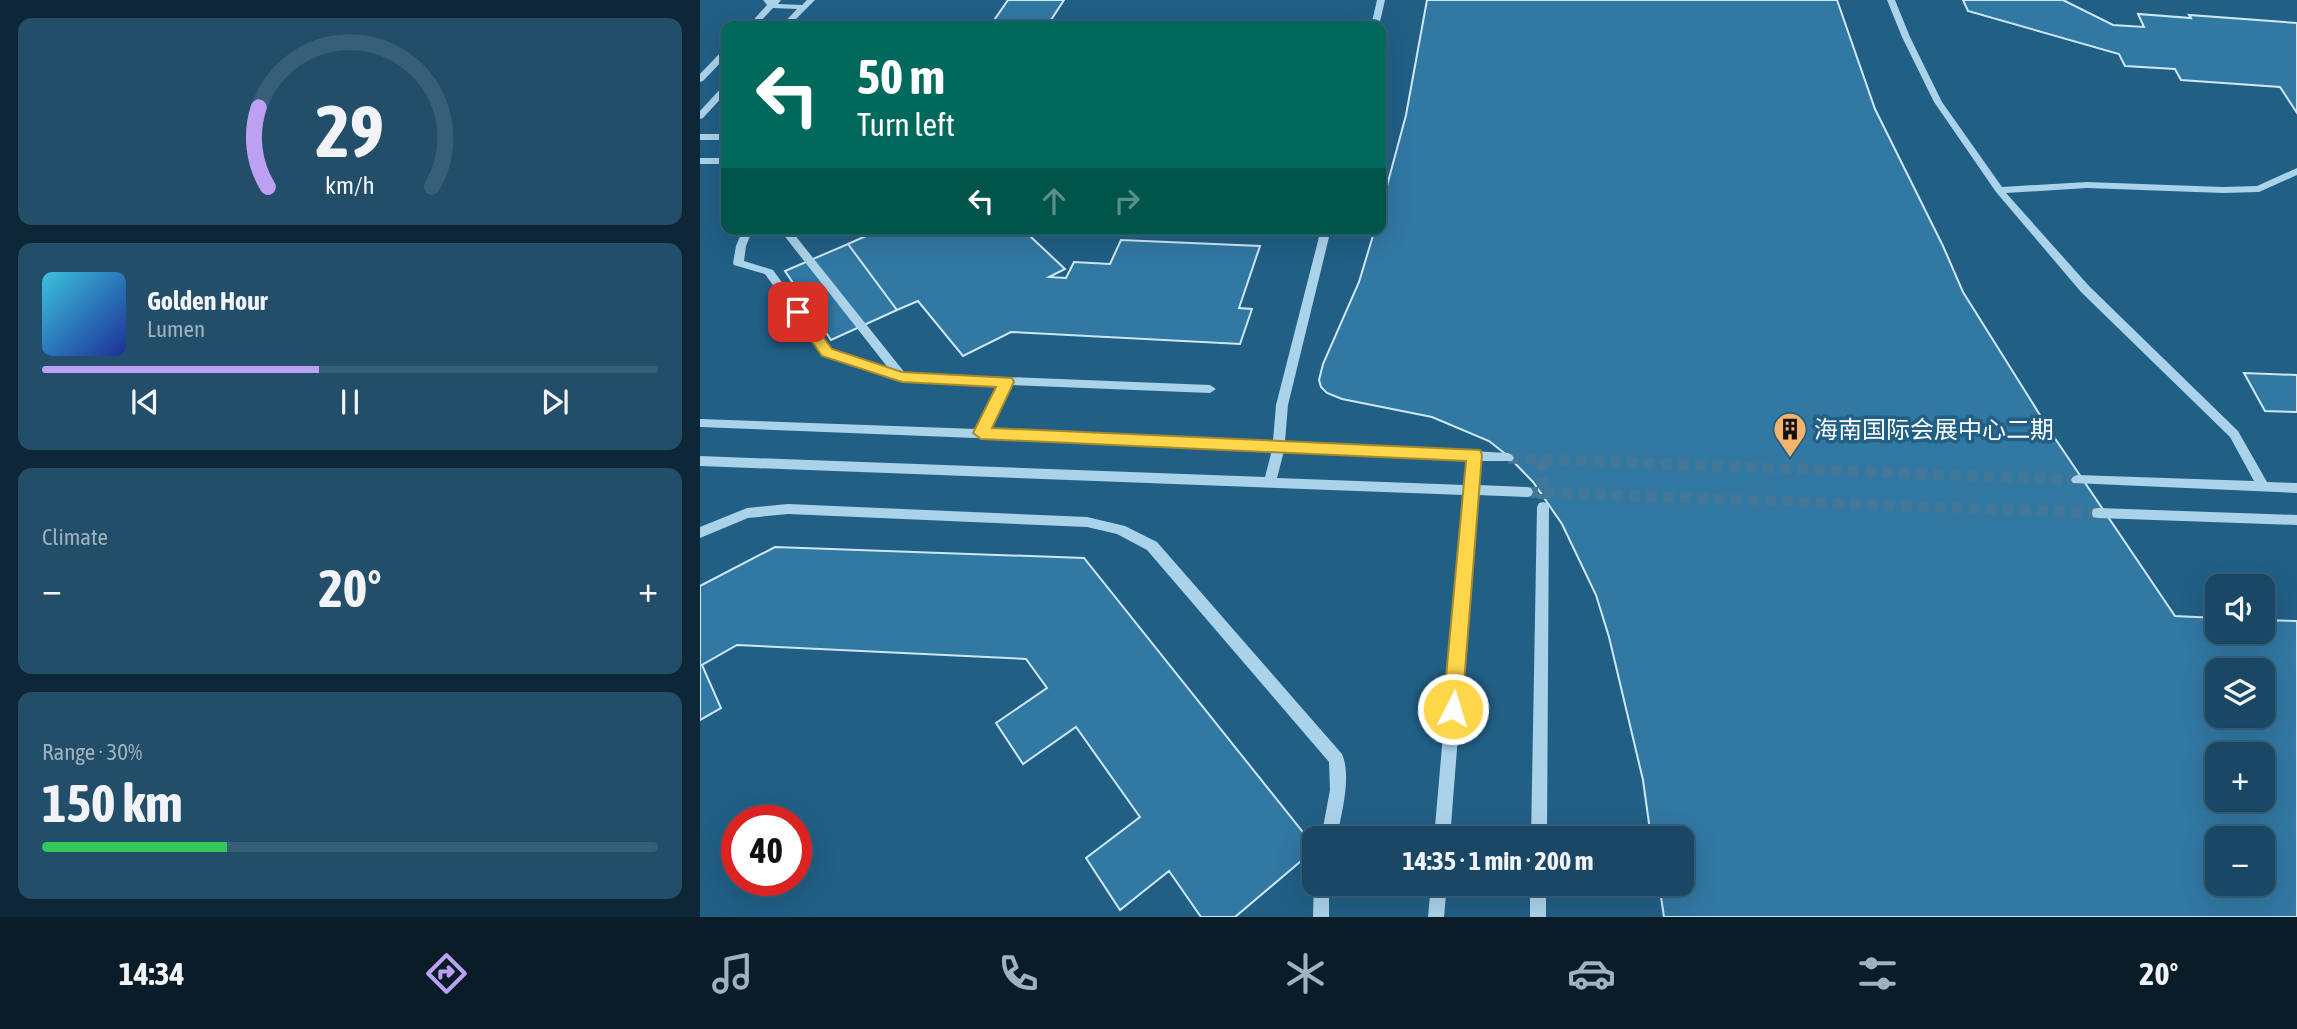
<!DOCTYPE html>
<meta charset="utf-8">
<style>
body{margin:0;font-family:"Asap Condensed","Noto Sans SC",sans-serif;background:#224e6a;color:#f1f3f6;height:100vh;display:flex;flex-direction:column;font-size:26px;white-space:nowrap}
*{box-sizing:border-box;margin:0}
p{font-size:23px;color:#9fb2bf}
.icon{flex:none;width:38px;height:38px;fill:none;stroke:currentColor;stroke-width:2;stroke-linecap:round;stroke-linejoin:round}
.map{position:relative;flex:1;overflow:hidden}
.panel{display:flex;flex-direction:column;gap:18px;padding:18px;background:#0e2737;width:700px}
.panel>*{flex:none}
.banner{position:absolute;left:21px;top:21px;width:665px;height:214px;border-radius:14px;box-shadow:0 7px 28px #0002,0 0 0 2px #375f78;background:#00695c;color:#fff;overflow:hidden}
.controls{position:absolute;left:1505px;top:574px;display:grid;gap:14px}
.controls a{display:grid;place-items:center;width:70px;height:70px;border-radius:14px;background:#194764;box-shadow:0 7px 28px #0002,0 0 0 2px #375f78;font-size:35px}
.speed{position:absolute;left:21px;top:805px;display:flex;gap:14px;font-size:35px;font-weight:700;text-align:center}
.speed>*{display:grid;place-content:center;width:91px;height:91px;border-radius:50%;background:#194764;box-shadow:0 7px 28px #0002,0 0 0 2px #375f78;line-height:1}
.speed .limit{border:10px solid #d22;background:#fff;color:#111}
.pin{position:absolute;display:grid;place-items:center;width:60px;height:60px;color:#fff;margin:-30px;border-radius:14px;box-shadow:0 4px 10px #0006}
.me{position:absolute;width:77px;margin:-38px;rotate:5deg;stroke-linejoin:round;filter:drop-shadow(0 0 5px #0008)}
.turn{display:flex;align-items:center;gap:24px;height:147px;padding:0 21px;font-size:32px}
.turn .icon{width:91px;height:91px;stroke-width:2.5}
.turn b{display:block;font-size:49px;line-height:60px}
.lanes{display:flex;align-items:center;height:66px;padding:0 21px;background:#0003;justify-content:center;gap:35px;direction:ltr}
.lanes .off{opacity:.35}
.big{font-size:52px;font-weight:700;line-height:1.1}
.panel .card{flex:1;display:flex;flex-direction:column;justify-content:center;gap:10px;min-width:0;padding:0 24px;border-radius:14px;background:#224e6a}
.panel .dial{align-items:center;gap:0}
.dial svg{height:182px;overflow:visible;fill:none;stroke:#375f78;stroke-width:7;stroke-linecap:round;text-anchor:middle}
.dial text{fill:#f1f3f6;stroke:none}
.song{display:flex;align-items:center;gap:21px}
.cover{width:84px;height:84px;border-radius:10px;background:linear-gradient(135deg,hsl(190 70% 55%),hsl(230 70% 35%))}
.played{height:7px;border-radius:4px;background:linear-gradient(90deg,#bca0f2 45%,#375f78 45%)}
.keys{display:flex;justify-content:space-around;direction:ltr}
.heat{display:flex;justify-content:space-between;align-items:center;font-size:38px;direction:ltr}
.charge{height:10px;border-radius:5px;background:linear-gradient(90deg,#34c759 30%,#375f78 0)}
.trip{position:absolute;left:602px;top:826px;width:392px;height:70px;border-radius:14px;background:#194764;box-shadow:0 7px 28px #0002,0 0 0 2px #375f78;font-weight:700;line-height:70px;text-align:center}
.menu{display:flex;height:112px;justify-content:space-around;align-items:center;background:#0a1c28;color:#9fb2bf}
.menu .icon{width:49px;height:49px}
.menu .on{color:#bca0f2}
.menu b{font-size:32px;color:#f1f3f6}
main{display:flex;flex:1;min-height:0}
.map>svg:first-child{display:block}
.building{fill:#3178a2;stroke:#cee8f7;stroke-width:2;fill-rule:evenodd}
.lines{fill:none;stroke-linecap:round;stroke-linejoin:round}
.minor-tunnel{stroke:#427797;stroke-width:11;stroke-dasharray:11 6;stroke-linecap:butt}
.minor{fill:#aad2e9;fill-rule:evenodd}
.route{fill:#ffd54a;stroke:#a68a30;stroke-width:2}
.labels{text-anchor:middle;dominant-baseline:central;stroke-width:7;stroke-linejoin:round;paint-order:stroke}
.poi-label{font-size:24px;fill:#fff;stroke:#215f85;text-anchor:start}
</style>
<main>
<section class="panel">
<div class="card dial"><svg viewBox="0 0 100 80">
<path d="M14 69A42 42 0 1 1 86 69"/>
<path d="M14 69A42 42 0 0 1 10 34" stroke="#bca0f2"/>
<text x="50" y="56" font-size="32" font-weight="700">29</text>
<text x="50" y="72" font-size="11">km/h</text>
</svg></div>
<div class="card">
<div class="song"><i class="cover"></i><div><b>Golden Hour</b><p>Lumen</p></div></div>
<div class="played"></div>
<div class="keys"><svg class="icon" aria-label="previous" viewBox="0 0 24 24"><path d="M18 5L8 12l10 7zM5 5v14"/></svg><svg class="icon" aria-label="pause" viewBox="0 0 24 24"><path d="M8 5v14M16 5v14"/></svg><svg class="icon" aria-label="next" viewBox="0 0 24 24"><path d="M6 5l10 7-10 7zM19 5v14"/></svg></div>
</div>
<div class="card"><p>Climate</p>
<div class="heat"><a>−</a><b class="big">20°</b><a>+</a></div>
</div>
<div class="card"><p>Range · 30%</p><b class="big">150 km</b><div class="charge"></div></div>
</section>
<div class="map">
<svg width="1597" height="917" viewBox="0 0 1597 917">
<rect width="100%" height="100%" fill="#215f85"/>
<!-- building -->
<path class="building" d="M308 0H364L347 26H290Z
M727 0H1137L1175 109 1243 246 1263 292 1350 431 1475 616 1517 618V632H1563V620L1597 621V917H964L959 884H982V838H951L943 780 909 637 896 595 862 524 833 482 808 456 789 441 732 417 642 399 627 393 621 387 619 380 623 364 659 282 675 229H681V208L706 115ZM1517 670H1563V716H1517ZM1517 754H1563V800H1517ZM1517 838H1563V884H1517Z
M1263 0H1363L1413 25 1444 27 1438 14 1491 18 1489 15 1597 23V113L1580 87 1481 80 1475 69 1425 66 1419 54 1268 11Z
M161 229H332L331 237 365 269 349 277 366 278 374 262 410 264 421 240 560 246 539 308 552 309 540 344 311 332 263 356 218 301 197 310 148 244 166 236Z
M148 244 197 310 131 340 85 271Z
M1544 373 1597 375V412L1565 411Z
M75 547 384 558 614 846V850L535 917H501L469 871 420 910 386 858 440 817 376 727 323 764 296 723 347 688 326 659 37 645 2 665 21 708 0 720V586Z"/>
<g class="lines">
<!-- minor-tunnel -->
<path class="minor-tunnel" d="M808 458 1377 480
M842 460 843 499
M827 492 1398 513"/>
<!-- minor -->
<path class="minor" d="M63 0H81L78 4 102 5 107 0H115L89 26H81L97 9 73 8 56 26H48L67 5Z
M677 0H685L679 26H671Z
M1187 0H1195L1210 37 1242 102 1302 187 1387 182 1523 187 1557 186 1597 168V175L1559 192 1523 193 1387 188 1306 193 1389 286 1538 431 1567 482 1597 483V493L1373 483 1371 480 1373 477 1377 475 1554 481 1530 437 1381 292 1296 192 1234 102 1202 37Z
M23 50H26V57L3 81 0 82V74Z
M26 85V93L3 118 0 119V111L23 86Z
M0 134H26V140H0Z
M0 158H26V164H0Z
M43 229H53L46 246 44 261 73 270 131 350 189 369 79 229H90L205 373 510 385 516 389 510 393 311 385 289 429 573 441 576 405 621 229H631L588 405 585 441 808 453 812 455 814 458 812 461H780L778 485 827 487 831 488 833 492 831 496 827 497 777 495 750 838H734L764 495 0 466V456L565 477 572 450 0 427V419L277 429 300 385 202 381 123 356 65 274 34 265 33 263 36 246ZM584 451 767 461 765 485 577 478Z
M843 502 847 503 849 507 847 838H831L837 507 839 503Z
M88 504 387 517 425 526 457 542 642 754C652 777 641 814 637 838H621L630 790 629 762 447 550 417 534 387 527 88 514 48 518 0 538V527L47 508Z
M1398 508 1597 515V525L1398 518 1393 517 1392 513 1393 509Z
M614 881V884H629V917H613Z
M731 884H747L744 917H728Z
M830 884H846V917H830Z"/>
</g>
<!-- route -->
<path class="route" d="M98 308 103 309 132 349 202 372 312 378 314 382 292 428 780 450 782 455 762 709 760 716 753 718 746 716 743 709 766 461 281 439 273 433 296 387 202 382 122 356 91 312Z"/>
<!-- icons -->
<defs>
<symbol id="building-pin" viewBox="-11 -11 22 30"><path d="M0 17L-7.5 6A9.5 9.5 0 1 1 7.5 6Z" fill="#f6b46b" stroke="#215f85"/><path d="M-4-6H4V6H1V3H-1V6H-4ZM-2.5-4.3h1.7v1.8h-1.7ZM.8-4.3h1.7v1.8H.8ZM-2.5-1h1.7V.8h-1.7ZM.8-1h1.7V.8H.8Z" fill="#111"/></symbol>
</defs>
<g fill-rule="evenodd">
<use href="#building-pin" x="1071" y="410" width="38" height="52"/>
</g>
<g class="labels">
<!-- poi labels -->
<g class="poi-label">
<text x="1114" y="429">海南国际会展中心二期</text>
</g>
</g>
</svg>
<div class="controls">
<a><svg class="icon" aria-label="sound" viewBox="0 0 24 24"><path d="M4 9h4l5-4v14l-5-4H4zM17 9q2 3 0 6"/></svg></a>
<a><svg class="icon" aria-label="layers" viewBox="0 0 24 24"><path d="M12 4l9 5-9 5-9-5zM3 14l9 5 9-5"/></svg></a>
<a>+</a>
<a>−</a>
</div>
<div class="speed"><div class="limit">40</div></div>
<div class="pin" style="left:98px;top:312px;background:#d93025"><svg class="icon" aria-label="arrive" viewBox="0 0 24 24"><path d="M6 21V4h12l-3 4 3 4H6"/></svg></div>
<svg class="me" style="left:753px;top:709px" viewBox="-20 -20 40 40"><circle r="17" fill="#ffd54a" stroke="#fff" stroke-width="3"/><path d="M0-11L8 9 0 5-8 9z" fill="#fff"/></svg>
<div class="trip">14:35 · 1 min · 200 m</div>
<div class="banner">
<div class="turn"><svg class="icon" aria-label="left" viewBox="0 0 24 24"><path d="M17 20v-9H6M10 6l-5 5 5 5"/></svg><div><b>50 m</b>Turn left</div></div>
<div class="lanes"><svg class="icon" aria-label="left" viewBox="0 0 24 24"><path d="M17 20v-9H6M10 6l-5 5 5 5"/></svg><svg class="icon off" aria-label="ahead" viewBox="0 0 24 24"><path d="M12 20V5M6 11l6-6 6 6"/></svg><svg class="icon off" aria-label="right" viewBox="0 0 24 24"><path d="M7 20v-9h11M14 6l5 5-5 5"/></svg></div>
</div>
</div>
</main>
<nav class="menu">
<b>14:34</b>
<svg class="icon on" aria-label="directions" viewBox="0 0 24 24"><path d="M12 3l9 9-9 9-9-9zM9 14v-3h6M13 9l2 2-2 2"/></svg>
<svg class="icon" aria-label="music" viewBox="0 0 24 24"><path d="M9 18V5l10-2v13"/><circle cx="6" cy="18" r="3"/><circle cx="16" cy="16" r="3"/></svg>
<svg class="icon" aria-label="phone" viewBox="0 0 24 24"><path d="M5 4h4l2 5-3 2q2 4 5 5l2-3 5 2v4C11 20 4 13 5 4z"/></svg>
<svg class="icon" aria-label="climate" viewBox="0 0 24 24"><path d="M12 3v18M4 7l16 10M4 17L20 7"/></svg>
<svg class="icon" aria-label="car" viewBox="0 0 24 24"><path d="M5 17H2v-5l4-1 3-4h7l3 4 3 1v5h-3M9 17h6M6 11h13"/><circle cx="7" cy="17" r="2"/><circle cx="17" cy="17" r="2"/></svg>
<svg class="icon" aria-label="filters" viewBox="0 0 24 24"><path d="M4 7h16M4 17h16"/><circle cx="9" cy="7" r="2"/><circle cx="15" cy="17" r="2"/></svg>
<b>20°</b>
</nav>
